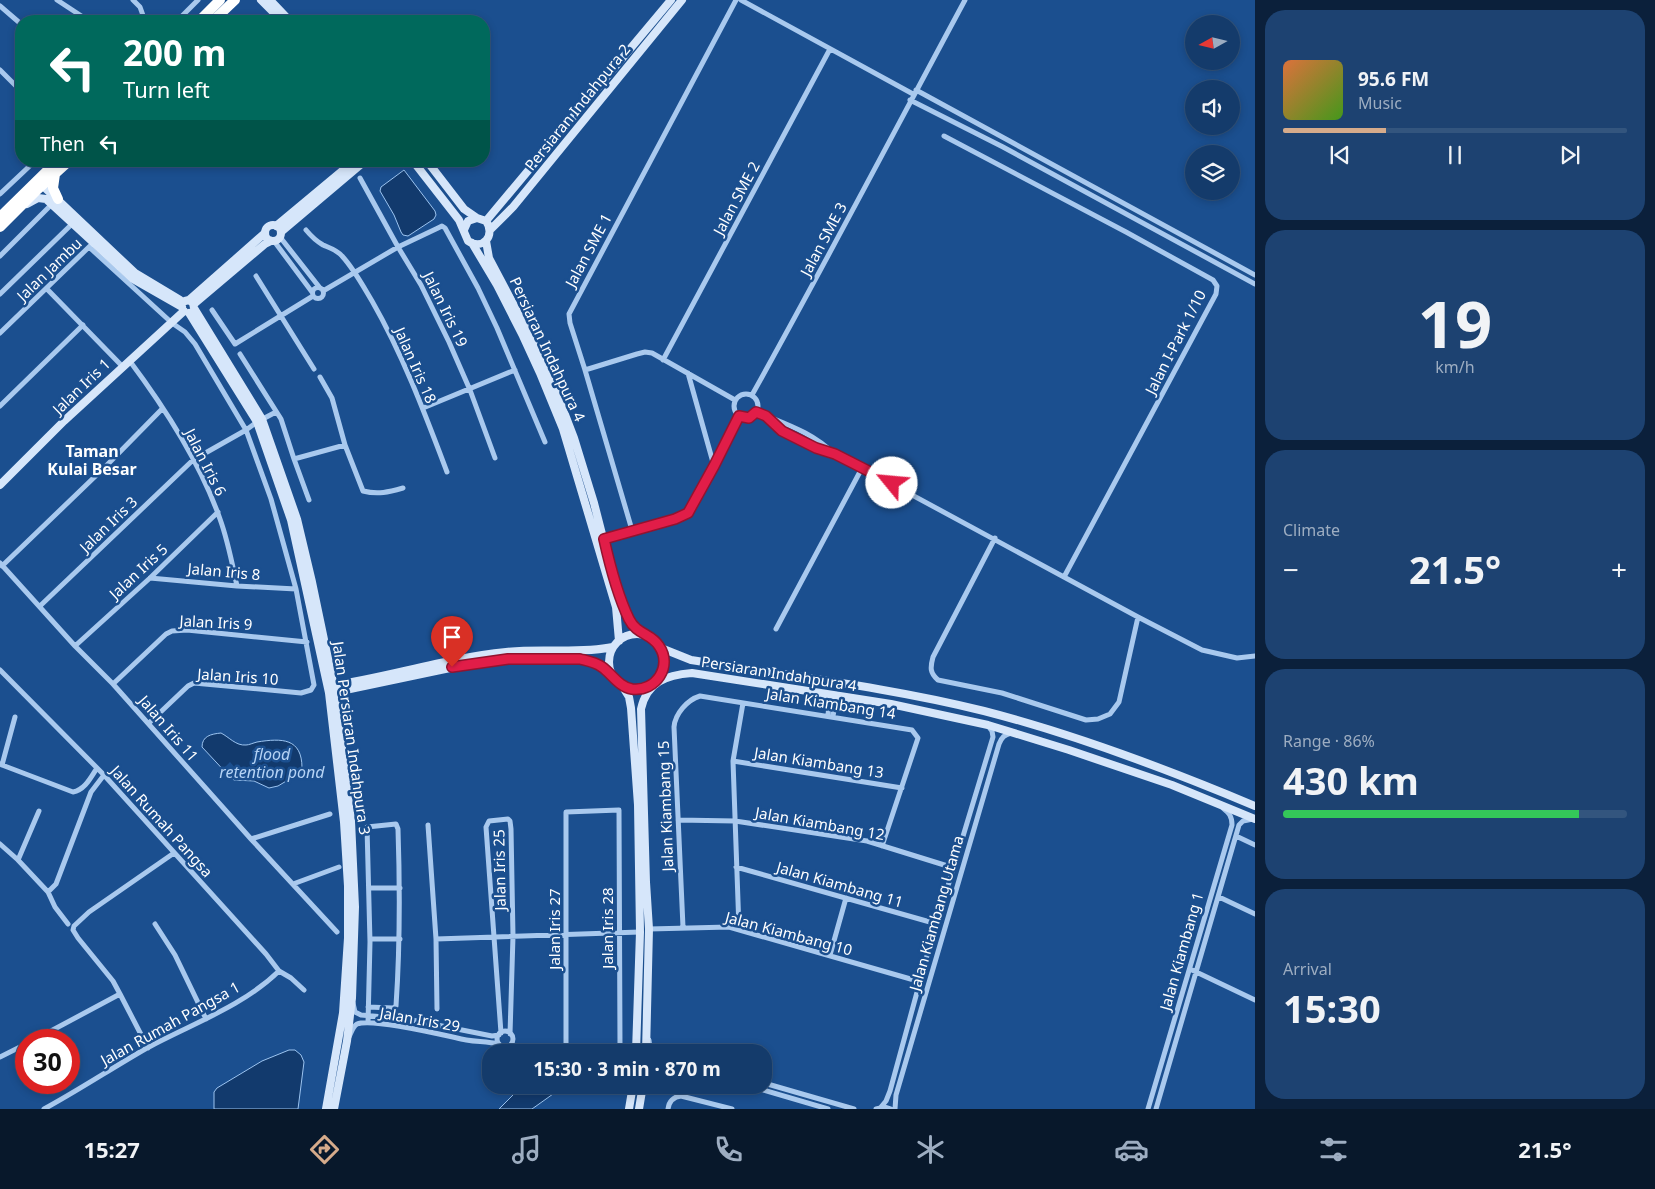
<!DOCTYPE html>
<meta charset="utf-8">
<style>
body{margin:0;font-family:"Noto Sans",sans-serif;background:#1d4271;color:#f1f3f6;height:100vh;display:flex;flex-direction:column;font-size:19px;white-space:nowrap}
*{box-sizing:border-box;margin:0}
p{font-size:16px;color:#9dadc1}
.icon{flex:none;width:28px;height:28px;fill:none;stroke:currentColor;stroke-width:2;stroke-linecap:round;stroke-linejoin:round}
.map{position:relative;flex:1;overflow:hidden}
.side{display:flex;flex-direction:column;gap:10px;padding:10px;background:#0b203b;width:400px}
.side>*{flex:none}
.hud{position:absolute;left:15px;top:15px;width:475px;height:152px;border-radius:20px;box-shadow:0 2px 8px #0003,0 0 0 1px #33557e;background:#00695c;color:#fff;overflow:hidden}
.needle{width:32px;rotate:262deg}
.buttons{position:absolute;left:1185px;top:15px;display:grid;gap:10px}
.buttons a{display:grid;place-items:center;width:55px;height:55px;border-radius:50%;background:#143b6b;box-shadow:0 2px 8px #0003,0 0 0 1px #33557e;font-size:25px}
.speed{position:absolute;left:15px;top:1029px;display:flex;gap:10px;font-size:25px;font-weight:700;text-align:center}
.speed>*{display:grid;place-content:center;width:65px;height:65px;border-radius:50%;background:#143b6b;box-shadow:0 2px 8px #0003,0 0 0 1px #33557e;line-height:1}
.speed .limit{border:8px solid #d22;background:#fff;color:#111}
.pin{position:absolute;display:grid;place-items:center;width:42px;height:42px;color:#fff;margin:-51px -21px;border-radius:50% 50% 50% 0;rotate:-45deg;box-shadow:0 0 5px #0007}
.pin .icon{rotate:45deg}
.me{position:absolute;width:55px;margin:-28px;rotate:298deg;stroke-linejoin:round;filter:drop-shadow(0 0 4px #0008)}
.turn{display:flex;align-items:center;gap:18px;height:105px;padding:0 25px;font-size:22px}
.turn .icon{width:65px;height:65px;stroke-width:2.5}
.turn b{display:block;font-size:35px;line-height:42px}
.then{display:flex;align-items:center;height:48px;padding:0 25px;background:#0003;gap:10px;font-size:19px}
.big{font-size:38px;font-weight:700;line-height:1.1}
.side .tile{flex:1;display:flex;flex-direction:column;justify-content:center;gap:8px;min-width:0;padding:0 18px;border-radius:20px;background:#1d4271}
.side .dial{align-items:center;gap:0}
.dial b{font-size:65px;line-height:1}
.song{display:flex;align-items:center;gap:15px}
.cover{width:60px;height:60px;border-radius:8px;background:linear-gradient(135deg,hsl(20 70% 55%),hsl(100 70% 35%))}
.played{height:5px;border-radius:2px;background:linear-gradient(90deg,#d6ab8b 30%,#33557e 30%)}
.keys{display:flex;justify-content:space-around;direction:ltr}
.heat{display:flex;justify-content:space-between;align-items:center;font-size:28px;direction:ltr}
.charge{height:8px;border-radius:4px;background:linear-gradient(90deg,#34c759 86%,#33557e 0)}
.trip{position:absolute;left:482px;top:1044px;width:290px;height:50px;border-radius:20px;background:#143b6b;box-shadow:0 2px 8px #0003,0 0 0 1px #33557e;font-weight:700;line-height:50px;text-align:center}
.dock{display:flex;height:80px;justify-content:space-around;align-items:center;background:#08182b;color:#9dadc1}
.dock .icon{width:35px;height:35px}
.dock .selected{color:#d6ab8b}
.dock b{font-size:22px;color:#f1f3f6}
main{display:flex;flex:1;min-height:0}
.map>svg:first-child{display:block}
.water{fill:#123a6d;stroke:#9cc4f0}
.pier{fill:#1b4f8f}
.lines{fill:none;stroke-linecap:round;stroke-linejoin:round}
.street{stroke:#a9c9ee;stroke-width:5}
.secondary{stroke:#d6e6fa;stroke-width:8}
.highway{stroke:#fff;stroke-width:10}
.route-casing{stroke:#92132f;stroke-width:12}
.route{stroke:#e11d48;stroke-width:9}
.labels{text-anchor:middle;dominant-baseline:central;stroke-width:5;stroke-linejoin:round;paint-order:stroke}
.street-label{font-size:15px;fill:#fff;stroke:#1b4f8f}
.neighbourhood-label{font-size:16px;font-weight:bold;fill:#fff;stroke:#1b4f8f}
.water-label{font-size:16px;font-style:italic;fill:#b5d3f5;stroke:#1b4f8f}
</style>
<main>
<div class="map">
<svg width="1255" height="1109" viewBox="0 0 1255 1109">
<rect width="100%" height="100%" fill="#1b4f8f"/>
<!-- water -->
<path class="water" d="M404 170 435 211 436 215 434 219 408 236 403 235 401 232 394 215 380 191 381 187Z
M221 733C229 737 236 746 246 745 249 745 253 743 257 742 282 738 302 738 302 768L298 774 278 786 269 788 254 781 234 780 230 777 202 747C202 736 211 734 221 733Z
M289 1050H295L301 1055 304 1062 298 1109H214V1092L217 1088 262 1061Z
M523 1085H587L567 1088 553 1094 532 1109H499Z"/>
<!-- pier -->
<path class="pier" d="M230 762 237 770 230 777 227 775 225 777 224 775 226 770 224 768Z"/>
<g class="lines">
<!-- street -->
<path class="street" d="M57 0 89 21
M133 0 140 7 145 21
M741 0 913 94
M0 6 21 24
M177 21 198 0
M0 70 21 91
M916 90 1255 275
M910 100 1003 147 1255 284
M944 136 1126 232 1213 280 1217 286 1216 294 1064 577
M360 178 398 247 421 285 449 342 470 390 495 458
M0 194 35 161
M306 230C311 236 316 241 323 245 330 248 337 250 342 256 354 269 363 286 372 301 403 355 425 414 447 472
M280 237 320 288
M274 241 312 292
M89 247 172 323 185 332 195 344 246 430 271 499 296 589 314 685 311 690 301 693 194 683 188 686 149 723
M0 256 52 204
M256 276 314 369
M312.5 293a5.5 5.5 0 1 1 11 0a5.5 5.5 0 1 1-11 0Z
M47 289 122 366
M323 291 398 247 438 228 442 226 445 228 478 288 497 328 545 442
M0 294 73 223
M212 310 235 344 313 296
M0 333 91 245
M240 354 281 419 294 459 345 445
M129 360C165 408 200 462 220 519 228 541 232 563 237 586
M663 360 830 49
M585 370 637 354 645 352 652 353 735 400
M688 373 714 466
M320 377 332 398 345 445 363 491C378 495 389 492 403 488
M734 406a12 12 0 1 1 24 0a12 12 0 1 1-24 0Z
M752 395C825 264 894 132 965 0
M0 406 83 325
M423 408 515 370
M757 412C785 424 812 432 834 454
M767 416C785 436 809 445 834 454 844 457 853 463 862 468L1138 617 1202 650 1237 658 1255 656
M294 459 309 500
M632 530 585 370 570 323 569 314 736 0
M995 538 933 657C930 668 930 673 938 680L1002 693 1086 720 1098 719 1110 714 1119 702 1138 617
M604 539 675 519 688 513 714 466 739 416
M0 563 75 646 113 684 251 839 337 932
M2 566 107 465 162 409
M150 578 237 586 296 589
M40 606 193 460 246 430 257 422 276 412
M776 629 862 468
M75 646 150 578 218 512
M0 670 104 775 266 954 279 971 291 978 304 990
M113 684 166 634 172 631 187 630 307 642
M818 695 824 698 829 703 828 716
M833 716 835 704 843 701 852 700
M733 761 902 788
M0 764 2 765 15 717
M2 765 73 792C85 790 91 777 97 768
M678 820 735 821 867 841 954 868
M428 825 436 939 437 1009
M1236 836 1255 845
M251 839 330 814
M0 844 18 860 48 892 56 884 91 792 104 775
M18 860 39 811
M736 867 937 924
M293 884 339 867
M369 888H400
M48 892 55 907 68 924
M1219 897 1255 914
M155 924 175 955 206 1019
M683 927 674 727C675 714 687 700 700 696L912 730 918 738 882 846
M649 929 729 927 921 982
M739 929 733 761 743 703
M370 939H400
M436 939 640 932
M830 955 846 898
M1192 970 1255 1000
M120 994 113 981 78 938 73 930 74 926 89 912 174 853
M353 1003 355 1012 361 1015 407 1019 492 1036 499 1035
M368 1023 370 942 367 827 396 824 398 829C400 888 400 947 396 1006L393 1008 368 1007
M497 1039a8 8 0 1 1 16 0a8 8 0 1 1-16 0Z
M501 1033 486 827 489 821 508 819 510 821 511 829 513 936 510 1034
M349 1037C351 1033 353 1026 357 1024 372 1018 439 1034 457 1038 470 1042 485 1041 499 1044
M34 1040 120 994 148 1048
M649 1040 650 1048 658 1052
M566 1047V812L619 810 620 1047
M0 1057 26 1044
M764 1083 854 1109
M746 1085 828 1109
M881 1107 886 1101 890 1091 928 952 993 737 992 731 988 726
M44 1109C79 1090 112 1068 147 1048 191 1024 242 1007 279 971
M668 1109C669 1101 673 1097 681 1096L732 1109
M876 1109 885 1107 891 1109
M895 1109 896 1095 999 744C1002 737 1004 735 1011 733
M1148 1109 1232 825C1232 816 1229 813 1223 808
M1156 1109 1239 825 1243 821 1253 819"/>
<!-- secondary -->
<path class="secondary" d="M261 0 282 21
M270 0 290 21
M413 161 459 220 468 241C483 251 496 235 486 221L477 218 468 221 464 230
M427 161 464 209 477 218
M42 185 135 273 180 300
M27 204 38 198 46 199 133 279 182 307
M486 221 671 0
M265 233a8 8 0 1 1 16 0a8 8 0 1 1-16 0Z
M276 226 354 161
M490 230 513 207 682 0
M281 232 365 161
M486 241 489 258 528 332 554 386 574 438 594 503 611 569 626 613 633 626 645 635
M472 243 497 285 523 336 540 373 563 429 616 607 619 641
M189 300 193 303 194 308 262 419 297 519 312 582 335 692 351 821 355 907 352 998 347 1041 334 1109
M185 301 189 300 265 233
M194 304 265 244 271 241
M189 313 257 422 291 520 329 693 344 822 348 886V938L343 1013 326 1109
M0 485 64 421 184 311
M609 662a28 28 0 1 1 56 0a28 28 0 1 1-56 0Z
M661 648 691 660C789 676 888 687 984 711 1077 735 1167 769 1255 806
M621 684 629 697 631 708 638 805 640 932 636 1052
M329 686C389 677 446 658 506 652 542 648 578 654 613 647
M331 693 469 664 508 659H580L601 666 615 679
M646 1052 649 929 646 882 641 709C647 682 666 675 692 673L891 704 988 725 1069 750 1172 785 1255 819
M629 1109 633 1085
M639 1109 643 1085"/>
<!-- highway -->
<path class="highway" d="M199 21 220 0
M213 21 235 0
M55 174 53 188 58 199
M0 217 57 161
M0 227 37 190 69 161"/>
</g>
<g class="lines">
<defs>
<path id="route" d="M452 667 508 659H580C588 661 595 662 602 667 612 674 619 687 632 689 656 692 673 666 659 646 651 633 637 635 629 619 617 594 610 566 604 539L675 519 688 513 714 466 739 416 749 418 756 412 766 416 782 431 816 448 835 454 892 483"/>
</defs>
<!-- route casing -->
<use href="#route" class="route-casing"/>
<!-- route -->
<use href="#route" class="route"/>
</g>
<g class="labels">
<!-- street labels -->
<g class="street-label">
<text transform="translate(577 107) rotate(-51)">Persiaran Indahpura 2</text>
<text transform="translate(736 198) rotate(-62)">Jalan SME 2</text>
<text transform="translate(823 239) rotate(-62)">Jalan SME 3</text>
<text transform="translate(588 250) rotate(-62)">Jalan SME 1</text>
<text transform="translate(49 269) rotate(-44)">Jalan Jambu</text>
<text transform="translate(446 309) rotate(64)">Jalan Iris 19</text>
<text transform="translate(1175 342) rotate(-63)">Jalan I-Park 1/10</text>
<text transform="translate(548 349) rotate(65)">Persiaran Indahpura 4</text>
<text transform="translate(416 365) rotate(66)">Jalan Iris 18</text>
<text transform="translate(81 386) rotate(-44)">Jalan Iris 1</text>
<text transform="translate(206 462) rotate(63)">Jalan Iris 6</text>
<text transform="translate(108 524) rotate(-44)">Jalan Iris 3</text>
<text transform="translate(138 571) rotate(-43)">Jalan Iris 5</text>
<text transform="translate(224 571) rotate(5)">Jalan Iris 8</text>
<text transform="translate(216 622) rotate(3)">Jalan Iris 9</text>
<text transform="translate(779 673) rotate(9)">Persiaran Indahpura 4</text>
<text transform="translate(238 676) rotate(4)">Jalan Iris 10</text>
<text transform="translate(831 703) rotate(9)">Jalan Kiambang 14</text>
<text transform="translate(169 728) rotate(49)">Jalan Iris 11</text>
<text transform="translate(352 738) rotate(82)">Jalan Persiaran Indahpura 3</text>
<text transform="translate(819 762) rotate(9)">Jalan Kiambang 13</text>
<text transform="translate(665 806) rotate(-92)">Jalan Kiambang 15</text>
<text transform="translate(162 821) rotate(48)">Jalan Rumah Pangsa</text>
<text transform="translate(820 823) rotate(10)">Jalan Kiambang 12</text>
<text transform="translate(499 870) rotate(-91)">Jalan Iris 25</text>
<text transform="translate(840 884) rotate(16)">Jalan Kiambang 11</text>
<text transform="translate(936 913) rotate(-74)">Jalan Kiambang Utama</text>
<text transform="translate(607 928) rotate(-90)">Jalan Iris 28</text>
<text transform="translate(554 929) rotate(-90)">Jalan Iris 27</text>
<text transform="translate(789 933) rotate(15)">Jalan Kiambang 10</text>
<text transform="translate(1181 951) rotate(-74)">Jalan Kiambang 1</text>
<text transform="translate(420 1019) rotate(10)">Jalan Iris 29</text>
<text transform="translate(170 1023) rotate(-29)">Jalan Rumah Pangsa 1</text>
</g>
<!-- neighbourhood labels -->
<g class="neighbourhood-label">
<text x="92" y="451">Taman<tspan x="92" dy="18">Kulai Besar</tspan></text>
</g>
<!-- water labels -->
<g class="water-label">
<text x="272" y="754">flood<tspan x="272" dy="18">retention pond</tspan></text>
</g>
</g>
</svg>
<div class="buttons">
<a><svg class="needle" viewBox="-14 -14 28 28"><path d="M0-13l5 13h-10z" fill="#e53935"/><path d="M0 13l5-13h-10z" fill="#9dadc1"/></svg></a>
<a><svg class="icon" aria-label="sound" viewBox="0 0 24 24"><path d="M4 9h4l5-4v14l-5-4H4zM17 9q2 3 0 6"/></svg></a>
<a><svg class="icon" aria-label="layers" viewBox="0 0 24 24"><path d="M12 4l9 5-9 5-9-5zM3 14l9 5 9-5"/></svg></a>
</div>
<div class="speed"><div class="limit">30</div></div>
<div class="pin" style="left:452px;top:667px;background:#d93025"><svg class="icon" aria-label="arrive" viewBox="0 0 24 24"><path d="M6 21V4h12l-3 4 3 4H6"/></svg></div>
<svg class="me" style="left:892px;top:483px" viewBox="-20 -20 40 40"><circle r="19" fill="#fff"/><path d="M0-13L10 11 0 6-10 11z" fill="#e11d48"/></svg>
<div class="trip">15:30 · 3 min · 870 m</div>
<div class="hud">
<div class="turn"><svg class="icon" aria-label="left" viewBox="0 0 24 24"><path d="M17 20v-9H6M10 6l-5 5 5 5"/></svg><div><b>200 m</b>Turn left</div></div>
<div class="then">Then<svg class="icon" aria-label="left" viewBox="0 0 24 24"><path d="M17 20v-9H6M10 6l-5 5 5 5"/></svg></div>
</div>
</div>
<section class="side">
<div class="tile">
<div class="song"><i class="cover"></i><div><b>95.6 FM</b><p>Music</p></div></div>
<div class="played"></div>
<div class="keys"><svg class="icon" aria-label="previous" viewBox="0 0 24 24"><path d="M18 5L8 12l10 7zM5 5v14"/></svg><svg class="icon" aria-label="pause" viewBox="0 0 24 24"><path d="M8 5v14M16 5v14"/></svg><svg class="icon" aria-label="next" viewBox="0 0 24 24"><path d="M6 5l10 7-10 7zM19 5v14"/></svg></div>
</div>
<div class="tile dial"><b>19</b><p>km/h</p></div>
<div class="tile"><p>Climate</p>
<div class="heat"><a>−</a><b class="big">21.5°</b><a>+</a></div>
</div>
<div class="tile"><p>Range · 86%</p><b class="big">430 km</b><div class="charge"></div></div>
<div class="tile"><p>Arrival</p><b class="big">15:30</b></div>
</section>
</main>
<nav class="dock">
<b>15:27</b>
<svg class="icon selected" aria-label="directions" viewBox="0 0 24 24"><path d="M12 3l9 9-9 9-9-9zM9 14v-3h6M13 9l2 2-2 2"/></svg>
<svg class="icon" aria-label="music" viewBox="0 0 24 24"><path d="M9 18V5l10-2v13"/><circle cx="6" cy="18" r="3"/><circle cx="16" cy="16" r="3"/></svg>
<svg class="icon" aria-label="phone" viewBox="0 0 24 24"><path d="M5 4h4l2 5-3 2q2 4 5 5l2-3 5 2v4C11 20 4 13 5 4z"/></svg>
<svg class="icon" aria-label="climate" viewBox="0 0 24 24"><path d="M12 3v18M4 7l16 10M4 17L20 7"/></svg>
<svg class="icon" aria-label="car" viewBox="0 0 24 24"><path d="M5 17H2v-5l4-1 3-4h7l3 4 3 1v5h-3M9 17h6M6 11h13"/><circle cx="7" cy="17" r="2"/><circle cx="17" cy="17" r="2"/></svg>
<svg class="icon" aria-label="filters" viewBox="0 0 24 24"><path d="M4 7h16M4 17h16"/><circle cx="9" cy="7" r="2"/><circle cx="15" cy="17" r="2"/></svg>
<b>21.5°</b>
</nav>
